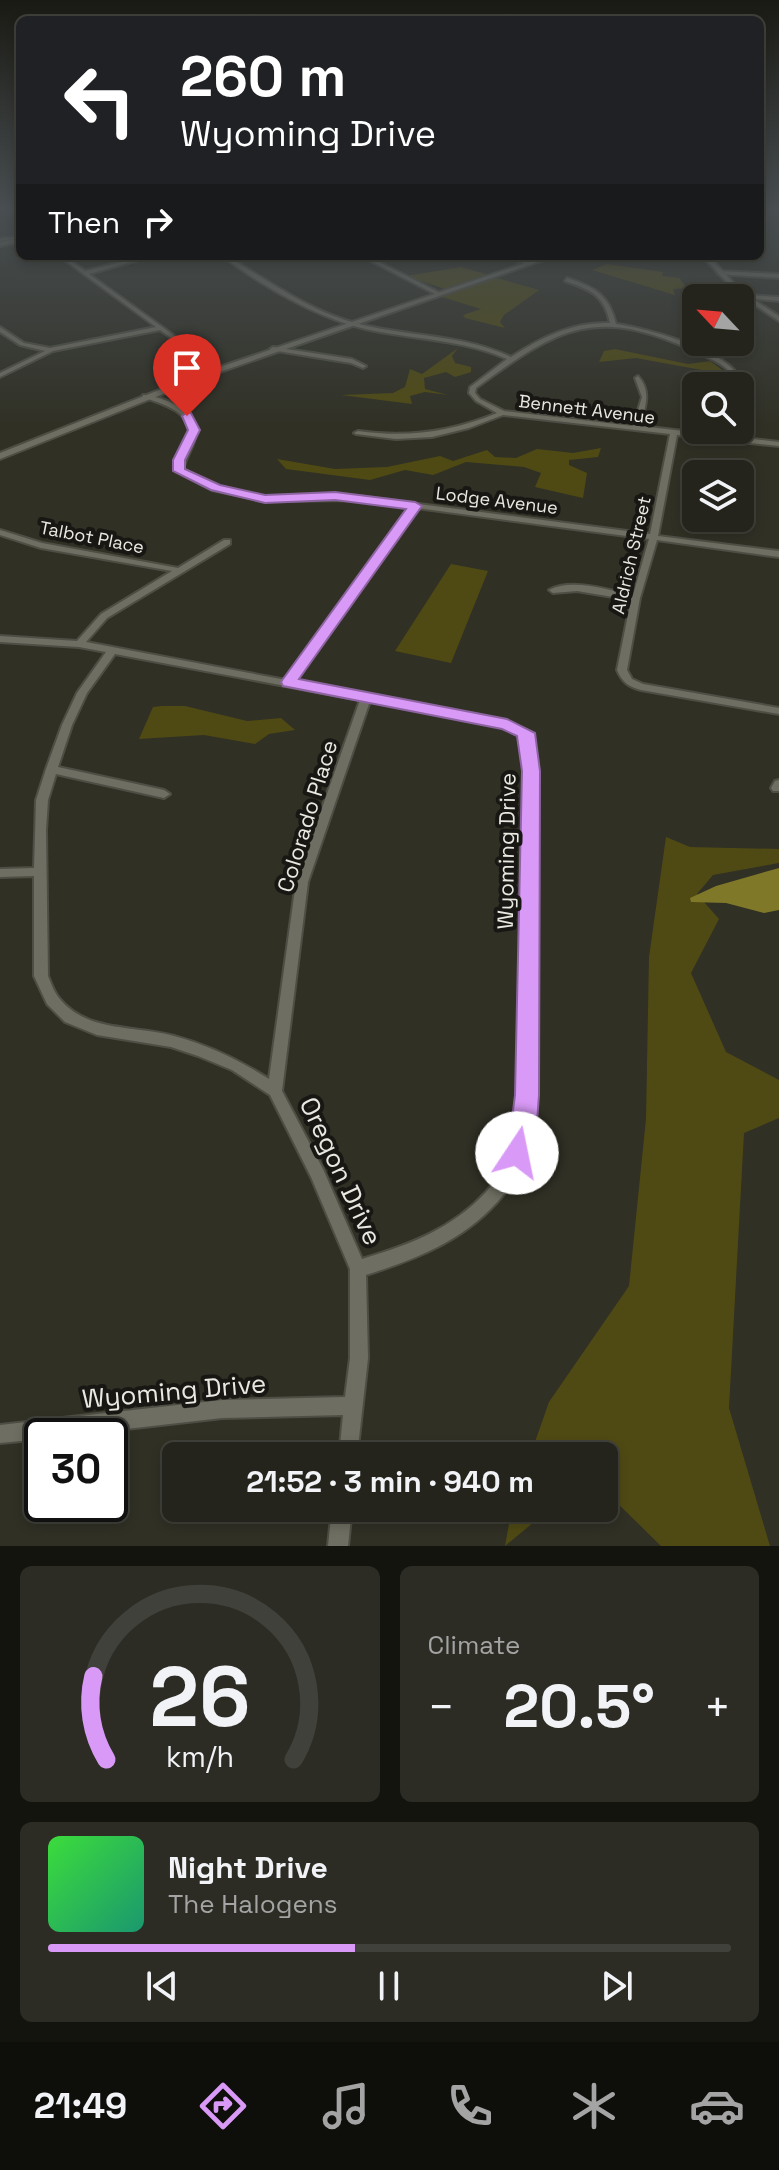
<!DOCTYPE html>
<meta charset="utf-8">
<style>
body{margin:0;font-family:"Space Grotesk",sans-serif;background:#2c2c25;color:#f1f3f6;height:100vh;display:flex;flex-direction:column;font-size:30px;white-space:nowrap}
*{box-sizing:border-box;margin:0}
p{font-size:26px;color:#a3a4a3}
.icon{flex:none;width:44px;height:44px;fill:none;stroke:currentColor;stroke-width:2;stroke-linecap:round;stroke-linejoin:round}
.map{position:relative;height:1546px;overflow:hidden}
.side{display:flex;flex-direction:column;gap:20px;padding:20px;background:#14140f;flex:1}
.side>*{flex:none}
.top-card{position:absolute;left:16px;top:16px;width:748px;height:244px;border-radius:12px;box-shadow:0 4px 12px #0003,0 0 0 2px #41413b;background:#202124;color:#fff;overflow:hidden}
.needle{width:52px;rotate:296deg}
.buttons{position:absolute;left:682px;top:284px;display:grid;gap:16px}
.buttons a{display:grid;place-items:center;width:72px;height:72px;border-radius:12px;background:#24241c;box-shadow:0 4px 12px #0003,0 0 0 2px #41413b;font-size:40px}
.speed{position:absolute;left:24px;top:1418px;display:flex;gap:16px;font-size:40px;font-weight:700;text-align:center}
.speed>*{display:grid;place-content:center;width:104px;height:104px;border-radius:50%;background:#24241c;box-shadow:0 4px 12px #0003,0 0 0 2px #41413b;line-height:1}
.speed .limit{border:4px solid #111;border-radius:12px;background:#fff;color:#111}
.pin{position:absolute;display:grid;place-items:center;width:68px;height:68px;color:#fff;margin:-82px -34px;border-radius:50% 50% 50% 0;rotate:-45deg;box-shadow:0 0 8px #0007}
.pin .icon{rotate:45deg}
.me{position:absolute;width:88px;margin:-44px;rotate:11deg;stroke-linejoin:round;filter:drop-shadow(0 0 6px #0008)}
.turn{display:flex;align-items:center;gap:28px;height:168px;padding:0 32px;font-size:36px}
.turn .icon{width:104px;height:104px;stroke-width:2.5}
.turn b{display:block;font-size:56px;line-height:68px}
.then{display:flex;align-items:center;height:76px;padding:0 32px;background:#0003;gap:16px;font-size:30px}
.big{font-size:60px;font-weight:700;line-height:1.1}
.side .widget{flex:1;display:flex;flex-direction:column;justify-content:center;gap:12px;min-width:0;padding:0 28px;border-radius:12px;background:#2c2c25}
.side .dial{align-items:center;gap:0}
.dial svg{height:208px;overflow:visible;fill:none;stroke:#41413b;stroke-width:7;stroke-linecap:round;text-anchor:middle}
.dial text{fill:#f1f3f6;stroke:none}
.song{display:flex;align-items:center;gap:24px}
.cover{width:96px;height:96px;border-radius:12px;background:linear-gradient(135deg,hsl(120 70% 55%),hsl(160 70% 35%))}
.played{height:8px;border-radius:4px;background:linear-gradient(90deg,#d99af7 45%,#41413b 45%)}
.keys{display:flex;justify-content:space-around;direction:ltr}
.heat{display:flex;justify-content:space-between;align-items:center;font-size:44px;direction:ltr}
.side .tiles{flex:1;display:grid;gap:20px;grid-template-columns:1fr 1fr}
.widget:last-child{grid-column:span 2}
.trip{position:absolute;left:162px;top:1442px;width:456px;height:80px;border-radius:12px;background:#24241c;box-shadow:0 4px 12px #0003,0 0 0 2px #41413b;font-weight:700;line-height:80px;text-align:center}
.tab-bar{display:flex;height:128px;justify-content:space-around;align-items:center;background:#0e0e0b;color:#a3a4a3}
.tab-bar .icon{width:56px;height:56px}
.tab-bar .selected{color:#d99af7}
.tab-bar b{font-size:36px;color:#f1f3f6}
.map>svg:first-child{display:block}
.green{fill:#4f4a14}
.water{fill:#7f7828}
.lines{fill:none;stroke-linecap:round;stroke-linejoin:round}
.minor-casing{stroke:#4e4e45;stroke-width:4}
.tertiary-casing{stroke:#4e4e45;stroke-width:4}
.secondary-casing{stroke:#4e4e45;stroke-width:4}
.minor{fill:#6f6e62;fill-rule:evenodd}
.tertiary{fill:#6f6e62;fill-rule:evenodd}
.secondary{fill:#6f6e62;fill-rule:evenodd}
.route{fill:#d99af7;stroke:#8d64a1;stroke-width:2}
.labels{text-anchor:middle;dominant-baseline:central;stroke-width:8;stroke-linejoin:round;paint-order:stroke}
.far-street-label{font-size:18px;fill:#e9e9e2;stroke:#181713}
.street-label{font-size:22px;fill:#e9e9e2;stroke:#181713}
.near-street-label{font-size:26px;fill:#e9e9e2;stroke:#181713}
</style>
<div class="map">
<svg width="779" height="1546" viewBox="0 0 779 1546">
<rect width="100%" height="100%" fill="#303025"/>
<!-- green -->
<path class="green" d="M607 264 663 272 662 276 679 278 687 288 673 289 675 295 592 270Z
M461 267 489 275 445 289 406 276Z
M497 278 539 290 504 315 500 322 505 328 465 318 463 315 481 309 439 296Z
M458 348 452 356 455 363 471 367V372L455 377 446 372 424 378 425 389 448 395 425 392 410 396 412 404 341 395 393 393 405 387 410 369 422 374Z
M615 349 688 364 710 361 729 375 636 358 599 362 604 351Z
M601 448 598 457 569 460V465L587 473 583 498 535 487 541 473 524 467 466 462 433 475 405 470 370 480 286 469 277 459 335 469 387 467 440 456 453 461 487 450 495 457 516 458 537 449 573 453Z
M451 564 488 571 451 663 395 651Z
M162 706H185L247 721 281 718 295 730 269 734 255 744 204 735 139 739 153 707Z
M666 837 690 847 779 849V863L713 875 697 894 719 919 691 973 726 1052 779 1080V1118L744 1133 729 1408 770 1546H661L604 1490V1456H530L549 1402 629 1286 646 1119 649 957Z
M512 1508H551L505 1546Z"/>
<!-- water -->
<path class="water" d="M779 868V910L764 913 726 903 691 902 690 898 716 886Z"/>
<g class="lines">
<defs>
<path id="minor" d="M20 236V238L0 241V239Z
M59 256H64L85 271 145 256H153L89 274 219 368V370H215L160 330 53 351 0 377V373L45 351 20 345 0 332V327L24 343 50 348 156 327Z
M222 256H227C270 282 311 312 359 324 410 337 462 334 511 357 542 337 572 322 610 323 604 295 591 290 565 281L567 278C594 287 609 294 616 324 645 328 741 352 742 387L737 386C732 366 713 360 696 352 596 305 559 327 476 388L475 393 480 399 504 411 633 426 642 397 635 378 638 376C652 391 645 408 640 426L779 442V446L677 435 658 536 779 551V557L657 540 640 598 627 670 632 679 643 684 779 708V714L641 690C629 687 622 682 617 670L631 600 577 591 553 593 549 590C572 578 607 590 633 595L649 539 417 508 295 681 507 721 531 733 536 771 534 1095C532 1119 530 1145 521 1168 517 1178 510 1186 504 1194 468 1239 419 1258 366 1275L368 1358 357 1456H339L343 1415 222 1418 65 1436H42V1439L0 1443V1425L222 1400 345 1397 350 1358V1269L311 1177 270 1095 232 1070 198 1056 171 1047 97 1035 65 1022 47 1004 34 976V876L0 877V869L34 868 36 800 46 769 62 725 77 693 106 652 79 647 0 642V636L77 641 101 614 172 571 41 548 0 535V530L42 543 178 568 224 540H230V544L107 618 86 642 286 680 410 507 357 500 265 501 212 490 175 471C177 460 183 451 187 441 198 413 162 404 143 397V395C161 396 198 410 196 433 195 446 185 457 183 470L217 486 265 497 357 496 650 534 670 434 503 415 469 428 432 437 396 439 356 434 354 433 358 431C407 438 451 432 497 413L476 401 469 393 470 387 507 359C464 340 420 340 375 331 322 321 265 288 222 256ZM115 654 360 700 296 882 269 1079C239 1060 208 1045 174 1036 135 1025 87 1033 59 998 54 992 51 983 48 976L46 830 48 800 56 774 164 798 170 794 164 790 58 767 72 725 87 693ZM370 701 504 727 521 735 526 771 520 1095C517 1118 516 1147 505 1168 500 1177 492 1185 486 1192 452 1229 409 1245 362 1259L323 1169 282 1091 308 882Z
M361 256H367L442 294 437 295Z
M503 256H511L533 263 530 265Z
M720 271 779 274V278L718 274Z
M745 295 779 297V301L743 298Z
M273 347 352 359 366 366 363 368 351 363 271 350 270 349Z
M779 780V791H773L771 788 775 781Z
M332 1508H352L348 1546H328Z"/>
<path id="tertiary" d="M546 256H555L208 376 0 459V453L202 373Z
M702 256H709L742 292 779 316V321L738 294Z"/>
<path id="secondary" d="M20 238V242L0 246V242Z"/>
</defs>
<!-- minor casing -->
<use href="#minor" class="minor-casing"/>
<!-- tertiary casing -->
<use href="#tertiary" class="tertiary-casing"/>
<!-- secondary casing -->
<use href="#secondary" class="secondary-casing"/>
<!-- minor -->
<use href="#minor" class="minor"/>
<!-- tertiary -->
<use href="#tertiary" class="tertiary"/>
<!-- secondary -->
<use href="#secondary" class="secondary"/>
</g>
<!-- sky -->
<linearGradient id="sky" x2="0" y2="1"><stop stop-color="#1a1a14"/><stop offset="0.49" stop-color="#484e51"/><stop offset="1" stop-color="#484e51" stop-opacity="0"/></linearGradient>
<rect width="779" height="427" fill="url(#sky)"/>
<!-- route -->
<path class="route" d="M187 412 191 413 200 430 185 460V469L220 485 265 495 335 492 415 502 422 506 299 679 507 719 535 733 540 771 539 1095 536 1135 526 1161 517 1165 508 1161 504 1153 510 1135 515 1095 522 771 517 736 502 729 283 686 281 682 283 679 406 509 335 500 265 503 211 490 173 471V460L188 430 182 416Z"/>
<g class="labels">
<!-- far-street labels -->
<g class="far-street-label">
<text transform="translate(587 409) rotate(7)">Bennett Avenue</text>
<text transform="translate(497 500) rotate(7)">Lodge Avenue</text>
<text transform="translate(92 537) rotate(11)">Talbot Place</text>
<text transform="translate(631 555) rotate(-77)">Aldrich Street</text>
</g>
<!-- street labels -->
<g class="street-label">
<text transform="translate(307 816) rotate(-73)">Colorado Place</text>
<text transform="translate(506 851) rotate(-89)">Wyoming Drive</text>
</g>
<!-- near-street labels -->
<g class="near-street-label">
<text transform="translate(341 1171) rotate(65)">Oregon Drive</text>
<text transform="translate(174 1391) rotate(-5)">Wyoming Drive</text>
</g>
</g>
</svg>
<div class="buttons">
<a><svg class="needle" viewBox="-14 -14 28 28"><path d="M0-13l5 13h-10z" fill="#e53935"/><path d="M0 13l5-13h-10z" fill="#a3a4a3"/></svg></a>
<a><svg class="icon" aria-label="search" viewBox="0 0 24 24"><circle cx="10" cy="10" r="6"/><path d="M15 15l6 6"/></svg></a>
<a><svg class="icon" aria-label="layers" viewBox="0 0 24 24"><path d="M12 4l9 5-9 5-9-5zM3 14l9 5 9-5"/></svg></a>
</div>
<div class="speed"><div class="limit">30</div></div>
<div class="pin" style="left:187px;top:416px;background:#d93025"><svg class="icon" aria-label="arrive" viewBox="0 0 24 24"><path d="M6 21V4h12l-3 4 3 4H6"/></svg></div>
<svg class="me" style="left:517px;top:1153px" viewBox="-20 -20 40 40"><circle r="19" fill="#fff"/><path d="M0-13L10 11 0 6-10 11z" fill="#d99af7"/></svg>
<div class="trip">21:52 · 3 min · 940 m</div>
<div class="top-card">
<div class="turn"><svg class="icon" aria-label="left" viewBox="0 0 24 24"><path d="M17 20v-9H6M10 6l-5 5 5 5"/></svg><div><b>260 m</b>Wyoming Drive</div></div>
<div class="then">Then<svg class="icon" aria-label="right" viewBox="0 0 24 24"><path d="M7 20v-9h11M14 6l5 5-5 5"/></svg></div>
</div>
</div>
<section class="side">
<div class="tiles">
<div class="widget dial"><svg viewBox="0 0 100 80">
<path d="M14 69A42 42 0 1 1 86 69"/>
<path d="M14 69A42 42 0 0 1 9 37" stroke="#d99af7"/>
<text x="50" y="56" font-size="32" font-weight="700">26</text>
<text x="50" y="72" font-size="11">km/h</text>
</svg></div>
<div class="widget"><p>Climate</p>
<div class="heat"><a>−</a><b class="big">20.5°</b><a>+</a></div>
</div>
<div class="widget">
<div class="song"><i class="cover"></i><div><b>Night Drive</b><p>The Halogens</p></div></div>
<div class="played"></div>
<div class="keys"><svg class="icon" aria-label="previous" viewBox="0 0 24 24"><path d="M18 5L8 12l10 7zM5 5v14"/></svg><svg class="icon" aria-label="pause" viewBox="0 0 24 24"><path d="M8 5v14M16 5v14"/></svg><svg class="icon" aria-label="next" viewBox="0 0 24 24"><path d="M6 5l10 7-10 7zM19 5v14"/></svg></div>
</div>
</div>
</section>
<nav class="tab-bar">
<b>21:49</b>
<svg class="icon selected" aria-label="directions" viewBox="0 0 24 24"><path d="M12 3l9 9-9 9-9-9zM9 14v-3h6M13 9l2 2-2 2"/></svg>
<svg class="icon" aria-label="music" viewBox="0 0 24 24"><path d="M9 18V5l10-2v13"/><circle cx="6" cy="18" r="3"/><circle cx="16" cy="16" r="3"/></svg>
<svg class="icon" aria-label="phone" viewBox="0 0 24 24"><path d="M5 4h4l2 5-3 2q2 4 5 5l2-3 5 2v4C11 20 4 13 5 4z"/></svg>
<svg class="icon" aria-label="climate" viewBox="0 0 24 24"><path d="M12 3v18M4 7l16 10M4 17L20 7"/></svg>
<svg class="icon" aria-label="car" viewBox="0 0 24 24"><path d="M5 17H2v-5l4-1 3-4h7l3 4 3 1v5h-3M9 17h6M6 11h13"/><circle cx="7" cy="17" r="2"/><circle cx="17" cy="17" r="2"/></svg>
</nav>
